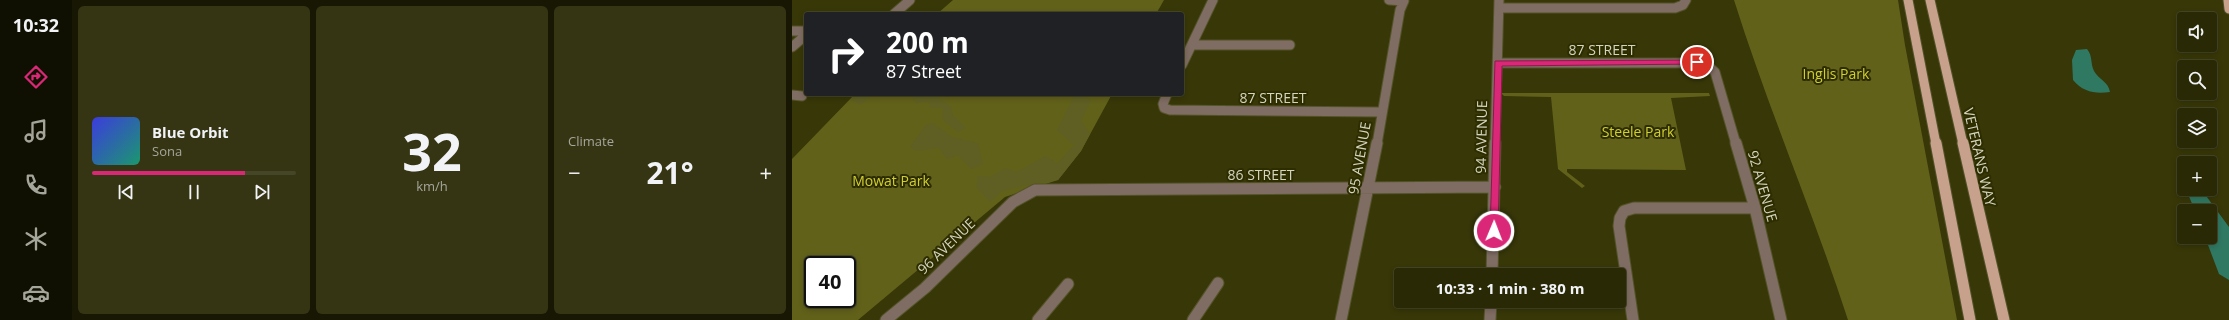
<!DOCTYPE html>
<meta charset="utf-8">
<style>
body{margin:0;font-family:"Open Sans",sans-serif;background:#353514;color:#f1f3f6;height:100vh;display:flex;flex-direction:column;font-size:15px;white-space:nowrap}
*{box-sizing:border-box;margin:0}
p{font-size:13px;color:#a5a69b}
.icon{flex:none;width:22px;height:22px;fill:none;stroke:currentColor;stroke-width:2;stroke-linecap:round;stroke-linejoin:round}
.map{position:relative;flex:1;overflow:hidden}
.details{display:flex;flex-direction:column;gap:6px;padding:6px;background:#171703;width:720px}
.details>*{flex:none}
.guide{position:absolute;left:12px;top:12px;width:380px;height:84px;border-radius:4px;box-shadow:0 2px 6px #0003,0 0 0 1px #454528;background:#202124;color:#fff;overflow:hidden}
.buttons{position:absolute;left:1385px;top:12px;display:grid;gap:8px}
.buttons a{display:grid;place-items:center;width:40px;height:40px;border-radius:4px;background:#292906;box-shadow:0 2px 6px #0003,0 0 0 1px #454528;font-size:20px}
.speed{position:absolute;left:12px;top:256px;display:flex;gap:8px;font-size:20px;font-weight:700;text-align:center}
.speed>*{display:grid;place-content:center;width:52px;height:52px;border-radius:50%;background:#292906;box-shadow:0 2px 6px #0003,0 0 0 1px #454528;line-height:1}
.speed .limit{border:2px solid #111;border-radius:6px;background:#fff;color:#111}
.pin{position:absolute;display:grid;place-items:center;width:34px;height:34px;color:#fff;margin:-17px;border:2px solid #fff;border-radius:50%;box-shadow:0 1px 4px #0007}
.me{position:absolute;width:44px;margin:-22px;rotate:1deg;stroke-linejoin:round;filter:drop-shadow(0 0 3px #0008)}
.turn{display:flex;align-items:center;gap:14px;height:84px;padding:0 16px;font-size:18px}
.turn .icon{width:52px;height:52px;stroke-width:2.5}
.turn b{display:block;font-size:28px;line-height:34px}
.big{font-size:30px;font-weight:700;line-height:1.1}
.details .widget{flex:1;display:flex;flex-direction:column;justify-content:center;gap:6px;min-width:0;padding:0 14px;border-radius:6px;background:#353514}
.details .dial{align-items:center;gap:0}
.dial b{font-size:52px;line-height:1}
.song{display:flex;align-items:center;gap:12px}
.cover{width:48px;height:48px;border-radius:6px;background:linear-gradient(135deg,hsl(240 70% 55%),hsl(160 70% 35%))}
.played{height:4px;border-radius:2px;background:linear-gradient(90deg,#db2777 75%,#454528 75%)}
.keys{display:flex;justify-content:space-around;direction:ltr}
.heat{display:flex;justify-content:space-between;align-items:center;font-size:22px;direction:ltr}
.details .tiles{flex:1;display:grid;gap:6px;grid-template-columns:repeat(3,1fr)}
.trip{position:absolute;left:602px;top:268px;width:232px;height:40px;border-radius:4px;background:#292906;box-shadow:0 2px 6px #0003,0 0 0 1px #454528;font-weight:700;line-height:40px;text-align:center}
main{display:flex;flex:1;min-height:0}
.tabs{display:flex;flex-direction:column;width:72px;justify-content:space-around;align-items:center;background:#101002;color:#a5a69b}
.tabs .icon{width:28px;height:28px}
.tabs .on{color:#db2777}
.tabs b{font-size:18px;color:#f1f3f6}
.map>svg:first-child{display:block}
.green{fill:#62611a;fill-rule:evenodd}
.forest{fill:#5f5f23}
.water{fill:#2f7861}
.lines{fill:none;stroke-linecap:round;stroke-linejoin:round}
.minor-far1-casing{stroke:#535329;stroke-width:11}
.minor-casing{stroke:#535329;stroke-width:13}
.major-far1-casing{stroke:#535329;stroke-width:11}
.major-casing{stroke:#535329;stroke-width:13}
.minor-far1{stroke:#7f6c62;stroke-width:9}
.minor{stroke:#7f6c62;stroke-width:11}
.major-far1{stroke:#c8a18d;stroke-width:9}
.major{stroke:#c8a18d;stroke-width:11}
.route{fill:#db2777;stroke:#8e194d}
.labels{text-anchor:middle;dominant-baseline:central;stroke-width:4;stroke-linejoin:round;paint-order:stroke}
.street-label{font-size:14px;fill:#d4d5bd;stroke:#2d2d00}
.park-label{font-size:14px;fill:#d0cf33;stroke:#2d2d00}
</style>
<main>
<nav class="tabs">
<b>10:32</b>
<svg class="icon on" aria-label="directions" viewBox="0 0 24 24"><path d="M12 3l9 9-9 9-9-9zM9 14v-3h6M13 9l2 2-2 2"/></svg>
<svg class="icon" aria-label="music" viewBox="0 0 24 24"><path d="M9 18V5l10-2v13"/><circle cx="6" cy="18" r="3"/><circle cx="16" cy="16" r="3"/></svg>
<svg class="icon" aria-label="phone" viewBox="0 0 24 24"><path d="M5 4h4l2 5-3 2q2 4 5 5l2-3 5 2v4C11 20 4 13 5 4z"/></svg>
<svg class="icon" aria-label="climate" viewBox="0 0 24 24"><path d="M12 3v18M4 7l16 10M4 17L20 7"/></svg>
<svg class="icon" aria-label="car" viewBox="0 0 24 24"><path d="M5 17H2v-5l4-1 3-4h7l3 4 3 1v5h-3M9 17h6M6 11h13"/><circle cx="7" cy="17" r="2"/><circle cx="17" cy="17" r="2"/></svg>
</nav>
<section class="details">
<div class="tiles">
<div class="widget">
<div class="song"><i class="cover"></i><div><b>Blue Orbit</b><p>Sona</p></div></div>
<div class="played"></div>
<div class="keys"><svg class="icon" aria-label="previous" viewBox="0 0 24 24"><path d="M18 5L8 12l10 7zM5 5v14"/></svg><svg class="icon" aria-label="pause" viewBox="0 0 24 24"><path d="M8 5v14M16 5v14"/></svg><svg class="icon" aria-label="next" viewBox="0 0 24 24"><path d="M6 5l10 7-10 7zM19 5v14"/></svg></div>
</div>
<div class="widget dial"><b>32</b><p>km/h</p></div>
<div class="widget"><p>Climate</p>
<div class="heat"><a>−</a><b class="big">21°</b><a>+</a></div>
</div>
</div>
</section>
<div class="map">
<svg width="1437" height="320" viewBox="0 0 1437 320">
<rect width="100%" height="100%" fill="#373708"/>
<!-- green -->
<path class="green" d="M161 0H372L364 14H145Z
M942 0H1106L1113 45 1165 320H1056C1021 212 976 108 942 0Z
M709 93H917L918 96 879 98 894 170 775 169V172L793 186 790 188 766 169 759 97 712 96Z
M63 94H320L289 151 266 180 213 197 66 320H0V159ZM21 265H55V299H21Z"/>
<!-- forest -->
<path class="forest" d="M63 94H82L68 105 59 99Z
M118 94H141L159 106 161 115 174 128 166 132 151 120 150 108H138V102L124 103Z
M283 94 299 100 289 121 298 134 289 151 266 180 234 185 210 191 198 202 184 187 186 176 198 177 213 168 225 172 253 156 266 163 282 145 265 130Z
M141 123 160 137 186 143 191 164 179 169 166 155 155 159 147 148 124 151 118 147 134 125Z"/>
<!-- water -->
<path class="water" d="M1295 49C1301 56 1298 63 1302 71 1307 80 1316 81 1318 92 1303 94 1291 92 1281 80L1280 60 1284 50Z
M1394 189H1409L1437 227V280L1427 274 1413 237H1418V211H1403Z"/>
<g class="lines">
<defs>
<path id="minor-far1" d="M707 8H883L891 5 894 0
M102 14 118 0
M0 31H14
M400 45H498
M0 47 14 35
M706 63H913L923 72 944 144
M390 65 421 0
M375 94 371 104 372 108 378 110 589 112
M0 95 10 96
M585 144 608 10 612 1 597 0
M703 144 707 0"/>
<path id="minor" d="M944 143 963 208 989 320
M700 275 703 143
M94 320 133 288 221 202 243 190 703 187
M246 320 276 284
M401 320 426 283
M549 320 585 143
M698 320 699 301
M841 320 827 226 828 218 832 211 842 208H963"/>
<path id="major-far1" d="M1116 0 1144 144
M1138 0 1171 144
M1436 0 1437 9"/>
<path id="major" d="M1144 143 1178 320
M1171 143 1212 320"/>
</defs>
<!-- minor-far1 casing -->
<use href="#minor-far1" class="minor-far1-casing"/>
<!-- minor casing -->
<use href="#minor" class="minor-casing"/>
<!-- major-far1 casing -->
<use href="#major-far1" class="major-far1-casing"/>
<!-- major casing -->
<use href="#major" class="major-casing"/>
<!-- minor-far1 -->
<use href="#minor-far1" class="minor-far1"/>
<!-- minor -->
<use href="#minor" class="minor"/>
<!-- major-far1 -->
<use href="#major-far1" class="major-far1"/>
<!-- major -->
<use href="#major" class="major"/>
</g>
<!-- route -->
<path class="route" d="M905 60 908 61V64L710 66 706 231 705 234H698L703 61Z"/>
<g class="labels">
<!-- street labels -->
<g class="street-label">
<text x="810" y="49">87 STREET</text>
<text x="481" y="97">87 STREET</text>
<text transform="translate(689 137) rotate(-89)">94 AVENUE</text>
<text transform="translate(1188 157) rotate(77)">VETERANS WAY</text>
<text transform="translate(567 158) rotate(-80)">95 AVENUE</text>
<text x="469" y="174">86 STREET</text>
<text transform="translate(971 186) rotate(74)">92 AVENUE</text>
<text transform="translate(154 246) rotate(-44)">96 AVENUE</text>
</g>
<!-- park labels -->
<g class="park-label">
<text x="1044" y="73">Inglis Park</text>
<text x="846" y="131">Steele Park</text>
<text x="99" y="180">Mowat Park</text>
</g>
</g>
</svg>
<div class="buttons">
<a><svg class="icon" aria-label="sound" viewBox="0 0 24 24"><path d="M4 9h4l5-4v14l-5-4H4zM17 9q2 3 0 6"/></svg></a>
<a><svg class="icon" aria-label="search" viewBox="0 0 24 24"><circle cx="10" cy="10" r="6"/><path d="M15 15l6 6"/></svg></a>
<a><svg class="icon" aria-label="layers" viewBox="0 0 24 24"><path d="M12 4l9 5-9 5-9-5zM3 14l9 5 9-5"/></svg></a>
<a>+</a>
<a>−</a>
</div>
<div class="speed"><div class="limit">40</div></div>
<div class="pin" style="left:905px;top:62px;background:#d93025"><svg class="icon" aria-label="arrive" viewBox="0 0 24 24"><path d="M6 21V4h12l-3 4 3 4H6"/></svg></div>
<svg class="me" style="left:702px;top:231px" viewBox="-20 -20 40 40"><circle r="17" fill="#db2777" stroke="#fff" stroke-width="3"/><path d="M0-11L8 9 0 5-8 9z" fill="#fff"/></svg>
<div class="trip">10:33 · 1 min · 380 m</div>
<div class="guide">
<div class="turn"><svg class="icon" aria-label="right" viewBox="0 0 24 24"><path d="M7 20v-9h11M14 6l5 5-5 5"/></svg><div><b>200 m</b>87 Street</div></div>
</div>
</div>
</main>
